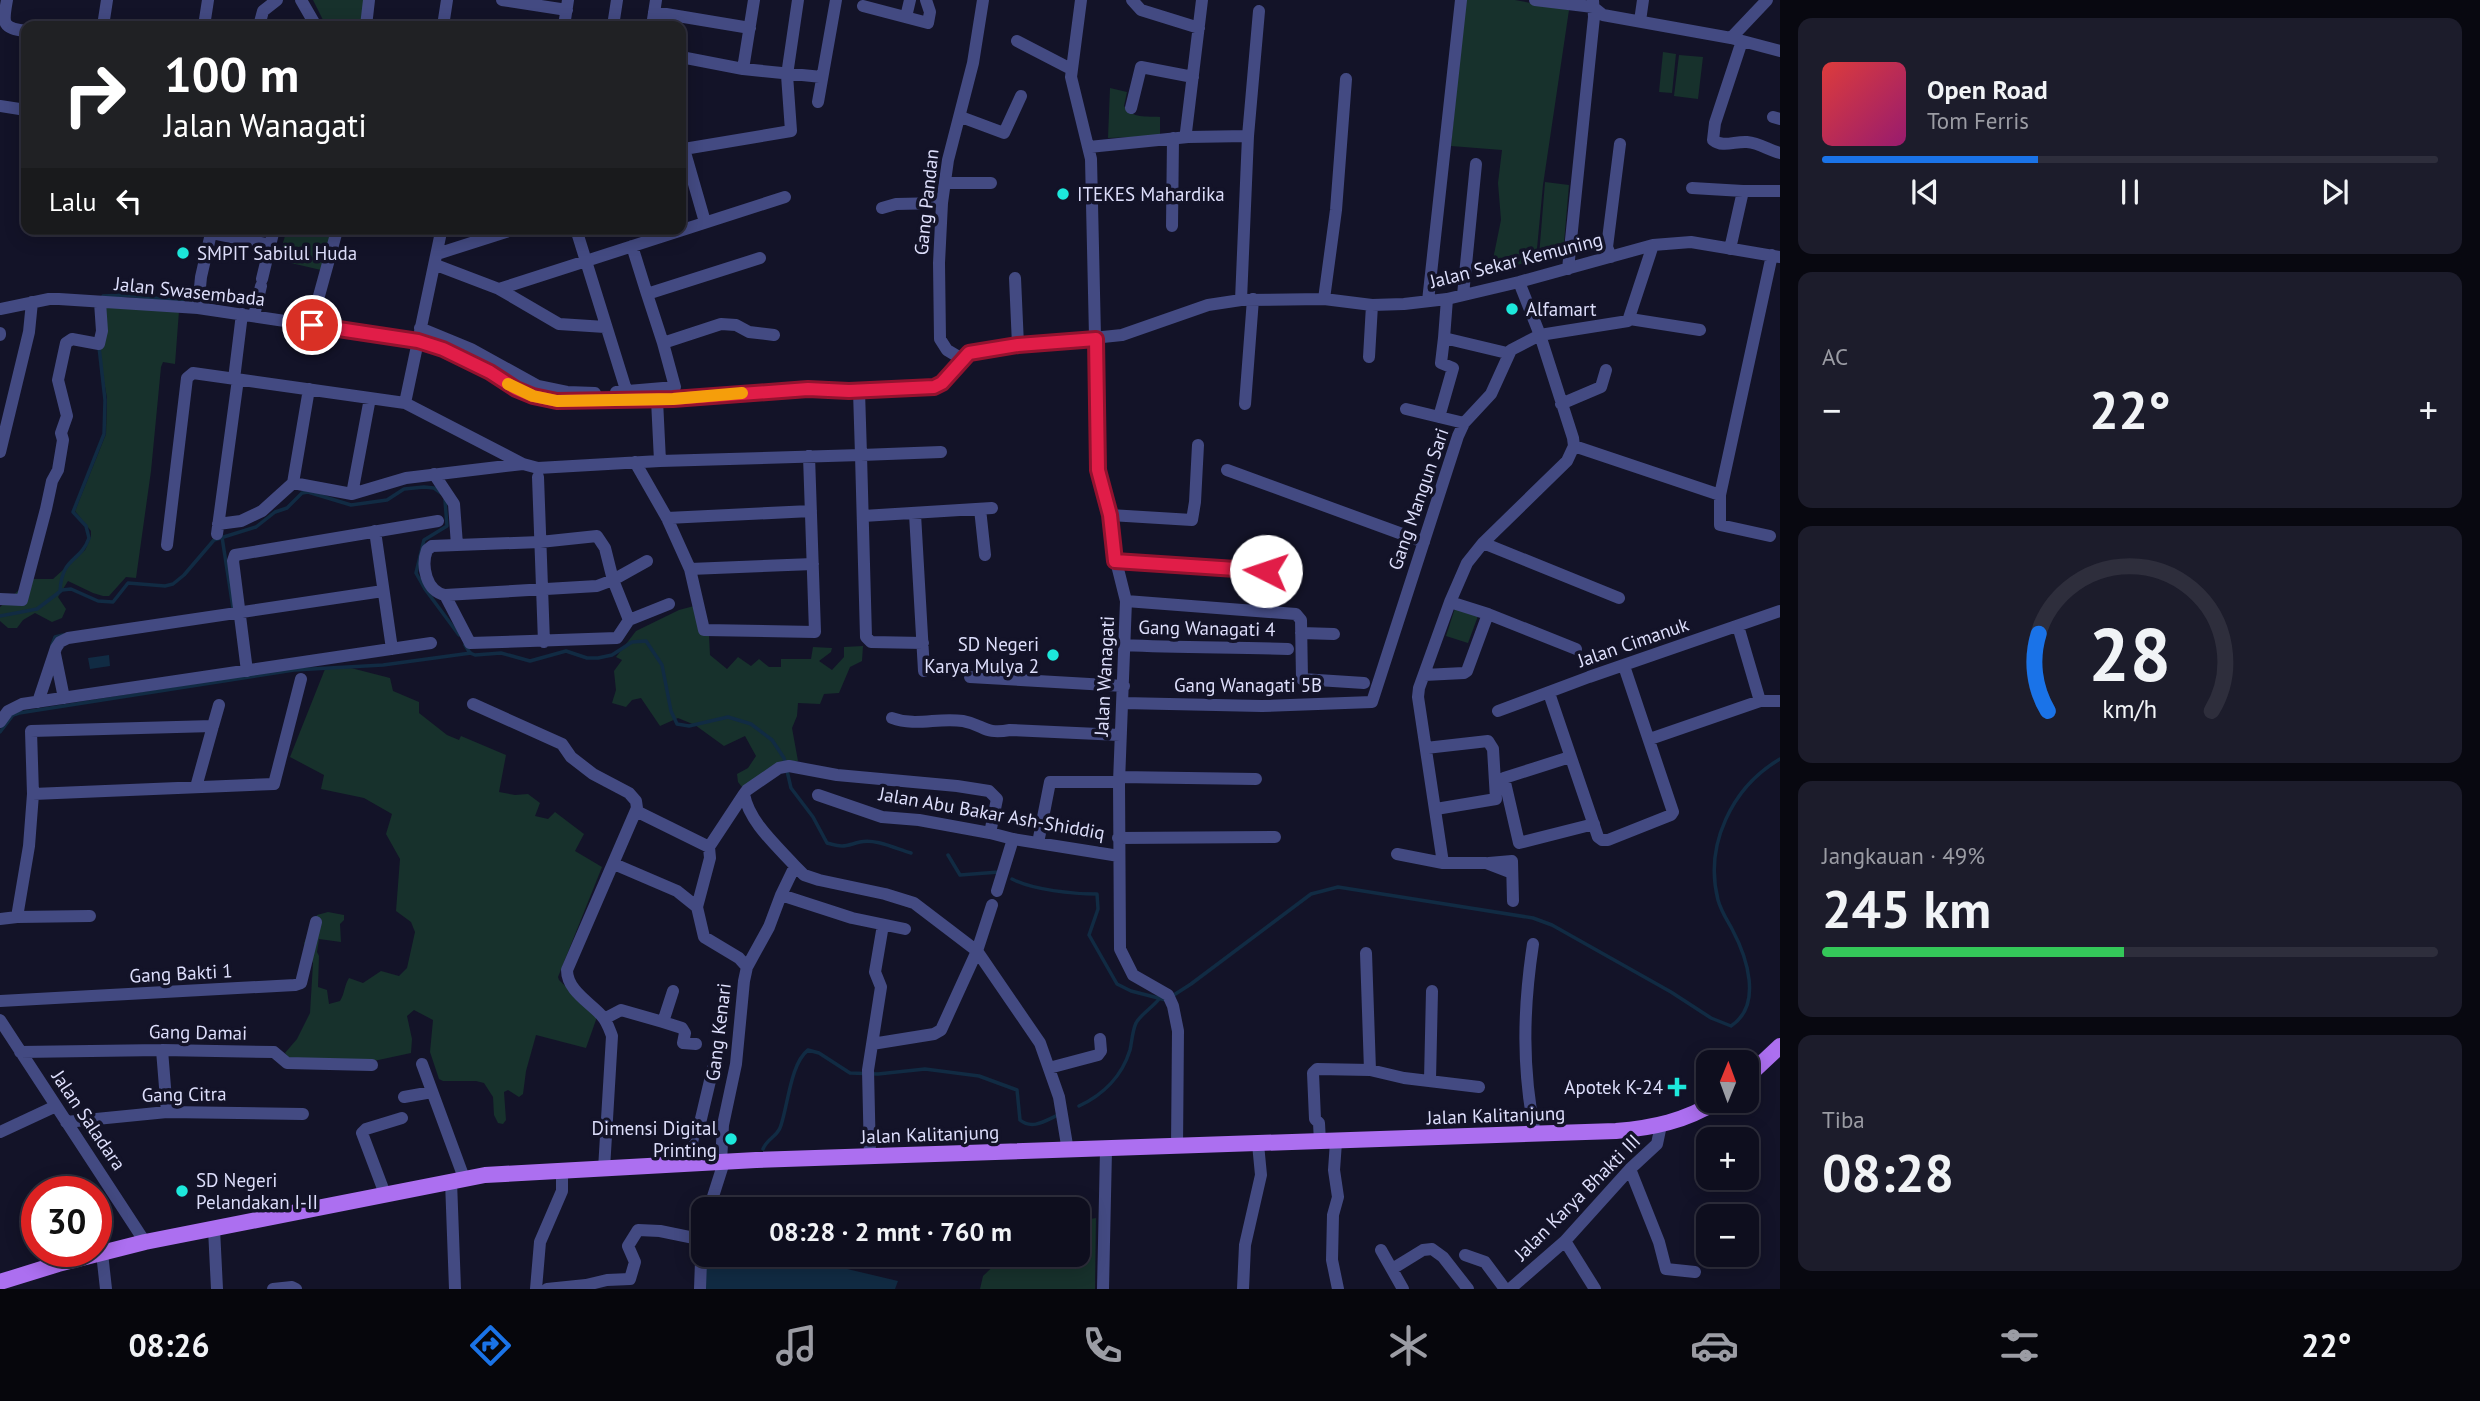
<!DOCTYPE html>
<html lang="id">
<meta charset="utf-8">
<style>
body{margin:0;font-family:"PT Sans",sans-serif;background:#1c1c2b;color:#f1f3f6;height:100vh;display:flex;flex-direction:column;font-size:26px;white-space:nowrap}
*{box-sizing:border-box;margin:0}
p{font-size:23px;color:#9b9ca4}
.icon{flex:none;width:38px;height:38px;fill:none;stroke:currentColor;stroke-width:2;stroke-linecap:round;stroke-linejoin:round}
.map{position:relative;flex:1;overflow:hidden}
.side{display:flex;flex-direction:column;gap:18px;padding:18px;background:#080810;width:700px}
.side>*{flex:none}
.banner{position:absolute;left:21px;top:21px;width:665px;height:214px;border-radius:14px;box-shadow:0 4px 18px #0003,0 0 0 2px #2e2e3c;background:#202124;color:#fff;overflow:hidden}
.needle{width:46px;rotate:1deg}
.tools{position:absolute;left:1696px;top:1050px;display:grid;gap:14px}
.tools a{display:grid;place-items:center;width:63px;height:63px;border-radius:14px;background:#0e0e1e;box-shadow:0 4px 18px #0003,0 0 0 2px #2e2e3c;font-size:35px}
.speed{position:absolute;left:21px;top:1176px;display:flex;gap:14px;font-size:35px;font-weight:700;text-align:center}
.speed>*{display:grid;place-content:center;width:91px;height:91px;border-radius:50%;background:#0e0e1e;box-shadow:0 4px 18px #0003,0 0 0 2px #2e2e3c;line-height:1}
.speed .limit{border:10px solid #d22;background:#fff;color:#111}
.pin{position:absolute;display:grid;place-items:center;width:60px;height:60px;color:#fff;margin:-30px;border:4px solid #fff;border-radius:50%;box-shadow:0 2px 7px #0007}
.me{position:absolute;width:77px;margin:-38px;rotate:274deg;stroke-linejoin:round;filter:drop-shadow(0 0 5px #0008)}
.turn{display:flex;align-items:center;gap:24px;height:147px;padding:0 28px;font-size:32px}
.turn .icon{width:91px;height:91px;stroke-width:2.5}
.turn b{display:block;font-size:49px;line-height:60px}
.then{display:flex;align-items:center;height:66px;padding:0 28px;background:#0003;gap:14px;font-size:26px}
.big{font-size:52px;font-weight:700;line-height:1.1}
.side .tile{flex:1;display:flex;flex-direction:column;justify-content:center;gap:10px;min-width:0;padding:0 24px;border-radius:14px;background:#1c1c2b}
.side .dial{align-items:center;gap:0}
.dial svg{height:182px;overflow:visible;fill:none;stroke:#2e2e3c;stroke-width:7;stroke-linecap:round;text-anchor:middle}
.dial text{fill:#f1f3f6;stroke:none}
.song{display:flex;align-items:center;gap:21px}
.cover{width:84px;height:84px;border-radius:10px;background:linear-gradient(135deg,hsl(0 70% 55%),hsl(320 70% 35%))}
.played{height:7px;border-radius:4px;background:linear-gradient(90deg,#1a73e8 35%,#2e2e3c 35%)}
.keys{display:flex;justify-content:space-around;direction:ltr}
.heat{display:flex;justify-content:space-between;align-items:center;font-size:38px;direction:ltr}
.charge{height:10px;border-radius:5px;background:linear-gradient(90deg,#34c759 49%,#2e2e3c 0)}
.trip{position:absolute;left:691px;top:1197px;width:399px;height:70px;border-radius:14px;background:#0e0e1e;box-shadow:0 4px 18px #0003,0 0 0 2px #2e2e3c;font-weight:700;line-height:70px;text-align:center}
.menu{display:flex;height:112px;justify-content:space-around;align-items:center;background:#06060c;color:#9b9ca4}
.menu .icon{width:49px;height:49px}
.menu .active{color:#1a73e8}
.menu b{font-size:32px;color:#f1f3f6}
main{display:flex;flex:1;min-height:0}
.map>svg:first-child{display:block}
.green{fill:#17312c}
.water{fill:#112b43}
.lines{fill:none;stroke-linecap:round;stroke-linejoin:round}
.stream{stroke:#112b43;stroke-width:3.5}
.minor{stroke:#434a82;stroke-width:12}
.major{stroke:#ac6ff0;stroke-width:16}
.route-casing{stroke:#92132f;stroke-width:18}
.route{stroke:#e11d48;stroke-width:12}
.slow{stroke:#f59e0b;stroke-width:12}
.poi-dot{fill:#1de8dc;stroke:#131328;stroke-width:2.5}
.labels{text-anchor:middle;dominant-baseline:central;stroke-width:7;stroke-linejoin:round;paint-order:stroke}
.poi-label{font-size:19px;fill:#dddefb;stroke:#131328;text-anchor:start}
.street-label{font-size:19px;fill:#dddefb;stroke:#131328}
</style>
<main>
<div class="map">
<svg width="1780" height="1289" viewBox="0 0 1780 1289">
<rect width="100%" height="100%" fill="#131328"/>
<!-- green -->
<path class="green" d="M313 0H366L362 26H326Z
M1465 0H1515L1569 10 1543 185 1536 259 1490 274 1501 220 1498 183 1502 150 1451 146Z
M1663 52 1676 54 1672 93 1659 92Z
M1679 55 1703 57 1698 99 1674 96Z
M1110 88 1127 92 1124 106C1132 119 1147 116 1160 117V136L1108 138Z
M1545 182 1569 185 1563 254 1560 260 1539 256Z
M287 229H335L321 270 278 260Z
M175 289 194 291 193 302 174 300Z
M103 306 179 311 175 364 163 362 161 367 151 471 136 578 126 577 109 596H103L93 593 68 581 58 597 66 609 62 618 52 622 35 613 23 620 17 628H8L0 621V607L31 579H53L85 550 91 537V531L75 511 106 434 107 398 99 353Z
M694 606 709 636 710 655 727 669 738 657 751 666 759 659 769 667H781V659H811L813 647 832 648 831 652 819 661 832 670 844 657V647L863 646 862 661 850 667 839 693 824 694 820 704 798 703 797 716 792 728 798 761 783 763 742 787 738 782 737 774 748 768 756 756 745 736 724 746 695 725 678 718 660 726 641 698 632 700 626 707 612 703 616 690 614 671 622 660 616 657 636 631 679 610Z
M1455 608 1478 616 1468 643 1446 636Z
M351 668 390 678 393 691 419 702V713L447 735 459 740 461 736 506 755 499 792 515 795 528 794 540 803 535 816 548 819 555 812 584 834 575 851 602 867 558 977 559 980 597 1017 586 1048 536 1035 526 1071 523 1094 519 1097 508 1090 504 1092 506 1120 503 1124 498 1123 494 1115 493 1097 484 1083 476 1081H443L439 1079 430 1052 433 1020 414 1010 407 1016 412 1039 411 1053 369 1062 289 1058 285 1053 297 1039 310 1013 313 963 304 943 317 915 328 912 344 915V920L340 924 341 942 319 939 317 952 319 956 318 987 327 990 329 1004 340 1001C345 993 344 986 349 978L363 983 381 971 399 976 407 968 415 932 411 922 396 911 400 859 386 834 392 814 364 798 321 789 324 775 290 757 325 669Z
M1096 1218 1095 1289H980L983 1276 1005 1255H1078V1221Z"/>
<!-- water -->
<path class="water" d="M109 655 110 666 90 669 88 658Z
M704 1255H788L898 1281 895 1289H704Z"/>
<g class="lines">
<!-- stream -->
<path class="stream" d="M103 296 125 295 183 301
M460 351 487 365
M445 500 447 526 424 540 416 573 425 589 459 635
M222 537 233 608
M60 591C62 556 80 563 89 538L86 526 73 512 104 434 105 400 99 347
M0 616 37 609 62 590 71 589 98 601 113 602 128 583 165 586 173 584 184 575 214 540 256 527 275 512 287 508 302 493 308 492 351 505 387 500 404 489 424 487 434 488 441 493
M52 645 55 637 63 635
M465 645 470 653 475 655 501 653 530 661 566 651 587 658H598L612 655 632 642 646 641 662 665 671 711 677 724 689 726 728 717 751 724 772 740 784 758 791 788 813 817 827 843C845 848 844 846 860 842 875 838 897 849 911 853
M0 732 13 715 19 713 294 670 383 665 471 653
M948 855 960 875 999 872
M1012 879C1033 890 1073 894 1097 894L1098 909 1089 935 1117 984 1131 991 1166 1000 1191 984 1311 894 1338 887 1533 918 1552 925 1671 992 1711 1018 1731 1026C1763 1005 1747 957 1732 929 1727 920 1721 911 1718 900 1704 845 1732 787 1780 759
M1079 1106C1103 1095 1122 1076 1130 1050 1132 1042 1132 1032 1136 1023 1140 1015 1153 1007 1159 999
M763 1149C767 1139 776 1137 780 1128 788 1107 790 1064 808 1050L819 1053 850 1073 878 1074 925 1069 979 1076 1017 1090 1020 1120C1032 1130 1045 1121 1058 1115"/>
<!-- minor -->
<path class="minor" d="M7 0C3 23 1 28 26 31
M301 0 316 26
M502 0 567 10
M1081 0 1071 77 1091 159 1098 470 1110 515 1116 561 1126 601 1119 782 1120 949 1133 975 1168 995 1173 1006 1178 1031 1177 1147
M1132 0 1141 10 1199 28
M1535 0 1593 7 1603 15 1731 38 1780 51
M863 6 928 23 930 12 926 0
M654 12 750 28
M906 17 910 0
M1640 21 1643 0
M103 26 107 0
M204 26 208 0
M259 26 263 11 277 0
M366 26 369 0
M443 26 447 0
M564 26 568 0
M613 26 617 0
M652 26 656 0
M1731 38 1767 0
M1017 41 1071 69
M1742 41 1715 123 1713 140C1723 148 1735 141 1747 142 1760 143 1768 150 1780 153
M681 57 743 69 822 77
M743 69 754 0
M818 102 836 0
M0 106 26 110
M1131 108 1141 67 1193 77
M961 117 1004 133 1021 96
M1773 117 1780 119
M1186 132 1202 0
M1089 147 1188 137 1248 136 1259 11
M945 183H991
M1692 188 1743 191 1730 249
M1743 191H1780
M882 208 896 204 942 203
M705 222 684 149 791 131 787 75 798 0
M1172 226 1173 138
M576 229 628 396
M212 233 270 245
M632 246 647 294 760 258
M437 254 515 229
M1611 257 1607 247 1620 144
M436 265 499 289 559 324 605 327
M1568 269 1594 17 1593 0
M1015 278 1018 345
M262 279 274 229
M499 289 785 197
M647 294 663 343 721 324 736 325 749 332 774 335
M1463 295 1476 164
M1324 299 1336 210 1346 79
M1447 299 1444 338 1507 353
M1241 300 1248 136
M1428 301 1461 0
M198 308 201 277 212 229
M0 309 49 299H59L198 308 418 341 443 349 533 396 557 401 673 399 808 389 849 391 934 387C952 378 957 356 977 350L1122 335 1208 305 1241 300 1324 299 1372 305 1404 304 1447 299 1519 282 1653 245 1691 242 1780 257
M254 316 261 286
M1630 319 1700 330
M311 325 336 234
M420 328 471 349 538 386 567 392 595 393
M0 335V333
M1369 357 1372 305
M962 359 947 350 940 339 939 263 942 203 948 160 973 63 983 0
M234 379 242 314
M616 392 675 387 663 343
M657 400 660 461
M405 403 441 232
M1245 404 1253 299
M1561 404 1601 387 1606 370
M1406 409 1464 423
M1439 417 1453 368 1441 363 1444 338
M1574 446 1720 495V525L1770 536
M0 452 29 332 32 302
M635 462 667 518 690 569 704 630 815 632 809 456
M1227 470 1424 542
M434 474 454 504 457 545 432 546 427 550C421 566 426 591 445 595L470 643 617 638 629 620
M538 477 544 642
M293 483 352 494 406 478 523 464
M352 494 370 398
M1720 495 1772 255
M980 509 985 555
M915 514 924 671
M1110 515 1192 520 1195 502 1198 445
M863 516 992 508
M667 518 811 511
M218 524 241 521 262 511 293 483 309 389
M375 531 392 649
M217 534 238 379
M1483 543 1619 598
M167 545 187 378 193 373 405 403 523 464 538 468 660 461 861 455 859 391
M457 545 540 542 597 536 605 548 613 580 647 561
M1116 561 1266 571
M690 569 813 564
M445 595 597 586 613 580 629 620 669 604
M0 599 22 600 46 509 52 481 58 470 63 440 61 433 67 416 58 380 66 343 72 339 99 344 102 331 100 302
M1126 601 1296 614 1301 620 1302 679 1364 683
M1450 602 1488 614 1576 649
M1301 633 1334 634
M923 643 871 642 866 637 861 455 941 452
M1125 645C1179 648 1233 647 1288 649
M55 654 64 698
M247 671 233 561 235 555 438 521
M1424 675 1464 673 1467 671 1488 614
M970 677 1124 686
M1549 693 1598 837 1602 840H1608L1671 815 1673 812 1624 666
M1760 701H1780
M38 702 56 648 60 642 68 638 383 591
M1123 703 1262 706 1372 702 1458 436 1464 423 1491 394 1511 350 1540 335 1628 321 1653 245
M473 704 562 744 571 757 593 774 629 793 636 801 637 808 567 970C567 990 589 1002 601 1015 607 1021 609 1028 612 1036L604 1169
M1498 711 1589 677 1780 611
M892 718C916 727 938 717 963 721 985 725 984 735 1010 730L1120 735
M0 722 8 711 22 704 431 643
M213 726 219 705
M1650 739 1760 701 1738 626
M1426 748 1488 741 1493 749 1496 799 1436 809
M1570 757 1504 778 1519 843 1594 824
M1119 777 1256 779
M196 787 213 726 31 731 33 794 274 784 301 679
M818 795 882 817 919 820 990 833 1013 839 1119 856
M636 811 709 847 710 858 697 907 704 937 739 958 747 967 744 981 736 1064 723 1125 721 1162
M1118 838 1275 837
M1038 843 1050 782H1119
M709 847 744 794
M1397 854 1443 863H1486L1512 873
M1443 863 1418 697 1419 688 1450 602 1467 563 1483 543 1567 461 1574 446 1573 438 1540 335 1519 282
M1489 863 1512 861 1513 901
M614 864 677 891 697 907
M795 866 804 875 819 880 885 894 914 903 977 951 1040 1043 1059 1097 1068 1151
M997 891 1013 839
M17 917 90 916
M0 919 17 917 29 846 33 794
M905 929 852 918 781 895 795 866C777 846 749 822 744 794L747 790 779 768 789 766 837 775 957 786 989 791 997 799 990 833
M1533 944C1523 1010 1522 1068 1535 1134
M1366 953 1370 1070
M747 967 769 927 781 895
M0 1001 295 985 301 983 316 922
M604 1019 621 1010 663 1022 673 991
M0 1020 145 1242
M663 1022 682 1028 685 1033 683 1043 696 1044
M872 1044 934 1034 941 1030 977 951 992 905
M162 1050 167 1112
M20 1052 162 1050 274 1052 287 1063 372 1065
M422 1064 464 1178
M1049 1068 1098 1055 1101 1051 1100 1039
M1430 1080 1432 991
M404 1097 432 1092
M66 1122 167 1112 303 1114
M0 1132 56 1106
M1320 1142 1319 1123 1315 1119 1313 1073 1317 1069 1370 1070 1404 1078 1479 1087
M1336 1142 1334 1170 1338 1197 1333 1215 1332 1260 1338 1289
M870 1157 868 1070 881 987 875 972 883 925
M693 1164C691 1151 691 1133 700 1123L713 1068
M1630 1169 1659 1242 1666 1269 1695 1272
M451 1181 455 1289
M385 1194 362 1133 366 1129 402 1118
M709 1209 724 1162
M214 1229 217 1289
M699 1239 701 1261 700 1289
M1565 1241 1595 1289
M1381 1250 1403 1289
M102 1253 106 1289
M1465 1255 1485 1262 1505 1289
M1392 1269 1423 1250 1432 1249 1443 1257 1468 1289
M273 1289 292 1287 296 1289
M536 1289 540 1242 562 1191V1170
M547 1289 586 1285 607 1280 630 1279 635 1262 628 1246 638 1230 660 1231 699 1239 704 1226
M1103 1289 1106 1150
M1243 1289 1245 1245 1261 1175 1258 1144
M1510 1289 1565 1241 1630 1169 1657 1144 1661 1125"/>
<!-- major -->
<path class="major" d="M1746 1078 1780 1046
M0 1282 58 1264 145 1242 485 1175 756 1160 1616 1131C1652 1128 1686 1121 1717 1101"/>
</g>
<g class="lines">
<defs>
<path id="route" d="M312 325 418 341 443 349 490 372 516 389 533 396 557 401 673 399 808 389 849 391 934 387 942 383 969 353 1018 345 1096 339 1098 470 1110 515 1115 561 1266 571"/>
</defs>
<!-- route casing -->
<use href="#route" class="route-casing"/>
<!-- route -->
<use href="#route" class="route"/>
<!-- slow -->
<path class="slow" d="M508 384 533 396 557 401 673 399 742 393"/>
</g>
<!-- markers -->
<g class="poi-dot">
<circle cx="1063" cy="194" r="7"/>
<circle cx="183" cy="253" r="7"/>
<circle cx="1512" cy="309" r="7"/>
<circle cx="1053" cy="655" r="7"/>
<path d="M1673.5 1076.5h7v7h7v7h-7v7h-7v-7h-7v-7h7z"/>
<circle cx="731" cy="1139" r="7"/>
<circle cx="182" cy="1191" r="7"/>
</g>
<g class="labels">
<!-- poi labels -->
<g class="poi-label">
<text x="1077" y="194">ITEKES Mahardika</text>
<text x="197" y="253">SMPIT Sabilul Huda</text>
<text x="1526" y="309">Alfamart</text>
<text x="1039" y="644" text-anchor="end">SD Negeri<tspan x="1039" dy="22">Karya Mulya 2</tspan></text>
<text x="1663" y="1087" text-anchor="end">Apotek K-24</text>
<text x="717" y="1128" text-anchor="end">Dimensi Digital<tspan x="717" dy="22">Printing</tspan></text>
<text x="196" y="1180">SD Negeri<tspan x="196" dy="22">Pelandakan I-II</tspan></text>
</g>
<!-- street labels -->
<g class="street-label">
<text transform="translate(926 202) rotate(-84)">Gang Pandan</text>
<text transform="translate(1516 260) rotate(-14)">Jalan Sekar Kemuning</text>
<text transform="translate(190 291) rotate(6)">Jalan Swasembada</text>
<text transform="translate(1418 499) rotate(-71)">Gang Mangun Sari</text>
<text transform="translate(1207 628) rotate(1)">Gang Wanagati 4</text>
<text transform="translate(1633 642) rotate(-19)">Jalan Cimanuk</text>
<text transform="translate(1104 676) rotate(-87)">Jalan Wanagati</text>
<text x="1248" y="685">Gang Wanagati 5B</text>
<text transform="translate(992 813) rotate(10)">Jalan Abu Bakar Ash-Shiddiq</text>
<text transform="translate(181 973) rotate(-3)">Gang Bakti 1</text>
<text transform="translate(198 1032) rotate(1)">Gang Damai</text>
<text transform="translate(718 1032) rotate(-83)">Gang Kenari</text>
<text transform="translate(184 1094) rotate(-1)">Gang Citra</text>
<text transform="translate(1496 1115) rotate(-2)">Jalan Kalitanjung</text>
<text transform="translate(89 1120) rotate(56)">Jalan Saladara</text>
<text transform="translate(930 1134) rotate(-2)">Jalan Kalitanjung</text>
<text transform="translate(1577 1197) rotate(-45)">Jalan Karya Bhakti III</text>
</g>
</g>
</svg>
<div class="tools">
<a><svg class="needle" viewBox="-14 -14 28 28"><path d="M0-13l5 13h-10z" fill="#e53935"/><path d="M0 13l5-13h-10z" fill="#9b9ca4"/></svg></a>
<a>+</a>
<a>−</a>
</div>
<div class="speed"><div class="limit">30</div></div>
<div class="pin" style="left:312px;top:325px;background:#d93025"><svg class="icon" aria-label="arrive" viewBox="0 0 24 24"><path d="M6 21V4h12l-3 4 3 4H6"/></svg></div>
<svg class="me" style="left:1266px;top:571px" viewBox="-20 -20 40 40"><circle r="19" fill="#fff"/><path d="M0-13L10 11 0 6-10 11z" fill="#e11d48"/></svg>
<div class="trip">08:28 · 2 mnt · 760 m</div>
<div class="banner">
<div class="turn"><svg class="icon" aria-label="right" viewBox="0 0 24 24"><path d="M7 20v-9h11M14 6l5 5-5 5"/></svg><div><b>100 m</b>Jalan Wanagati</div></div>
<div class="then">Lalu<svg class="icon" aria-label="left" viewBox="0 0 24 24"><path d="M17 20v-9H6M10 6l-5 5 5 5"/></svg></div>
</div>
</div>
<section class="side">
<div class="tile">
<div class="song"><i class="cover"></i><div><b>Open Road</b><p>Tom Ferris</p></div></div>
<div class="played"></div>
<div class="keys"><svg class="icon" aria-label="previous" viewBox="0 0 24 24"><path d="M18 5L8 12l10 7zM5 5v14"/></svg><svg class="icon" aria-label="pause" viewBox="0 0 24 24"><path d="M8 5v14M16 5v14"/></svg><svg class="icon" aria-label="next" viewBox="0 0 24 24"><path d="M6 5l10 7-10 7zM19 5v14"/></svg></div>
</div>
<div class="tile"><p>AC</p>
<div class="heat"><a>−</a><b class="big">22°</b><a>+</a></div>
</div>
<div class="tile dial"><svg viewBox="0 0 100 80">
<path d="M14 69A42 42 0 1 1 86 69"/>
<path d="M14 69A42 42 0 0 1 10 35" stroke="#1a73e8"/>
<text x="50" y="56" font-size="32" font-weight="700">28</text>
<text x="50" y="72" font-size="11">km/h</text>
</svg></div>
<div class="tile"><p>Jangkauan · 49%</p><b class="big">245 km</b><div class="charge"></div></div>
<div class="tile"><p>Tiba</p><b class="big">08:28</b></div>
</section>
</main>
<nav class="menu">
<b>08:26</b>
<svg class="icon active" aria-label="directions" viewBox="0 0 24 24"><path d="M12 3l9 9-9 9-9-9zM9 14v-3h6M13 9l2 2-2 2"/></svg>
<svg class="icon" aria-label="music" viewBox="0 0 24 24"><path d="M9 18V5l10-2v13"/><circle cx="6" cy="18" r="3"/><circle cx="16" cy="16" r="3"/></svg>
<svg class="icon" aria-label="phone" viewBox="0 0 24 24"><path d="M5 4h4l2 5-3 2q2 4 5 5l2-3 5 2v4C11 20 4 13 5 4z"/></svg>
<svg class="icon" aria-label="climate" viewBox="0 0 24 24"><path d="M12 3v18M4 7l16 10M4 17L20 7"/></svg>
<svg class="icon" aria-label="car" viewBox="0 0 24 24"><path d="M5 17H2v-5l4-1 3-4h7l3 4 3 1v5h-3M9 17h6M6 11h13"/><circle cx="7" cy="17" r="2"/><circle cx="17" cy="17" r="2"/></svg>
<svg class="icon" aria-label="filters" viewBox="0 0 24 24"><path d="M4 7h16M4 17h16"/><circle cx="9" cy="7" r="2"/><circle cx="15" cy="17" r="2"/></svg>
<b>22°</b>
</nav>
